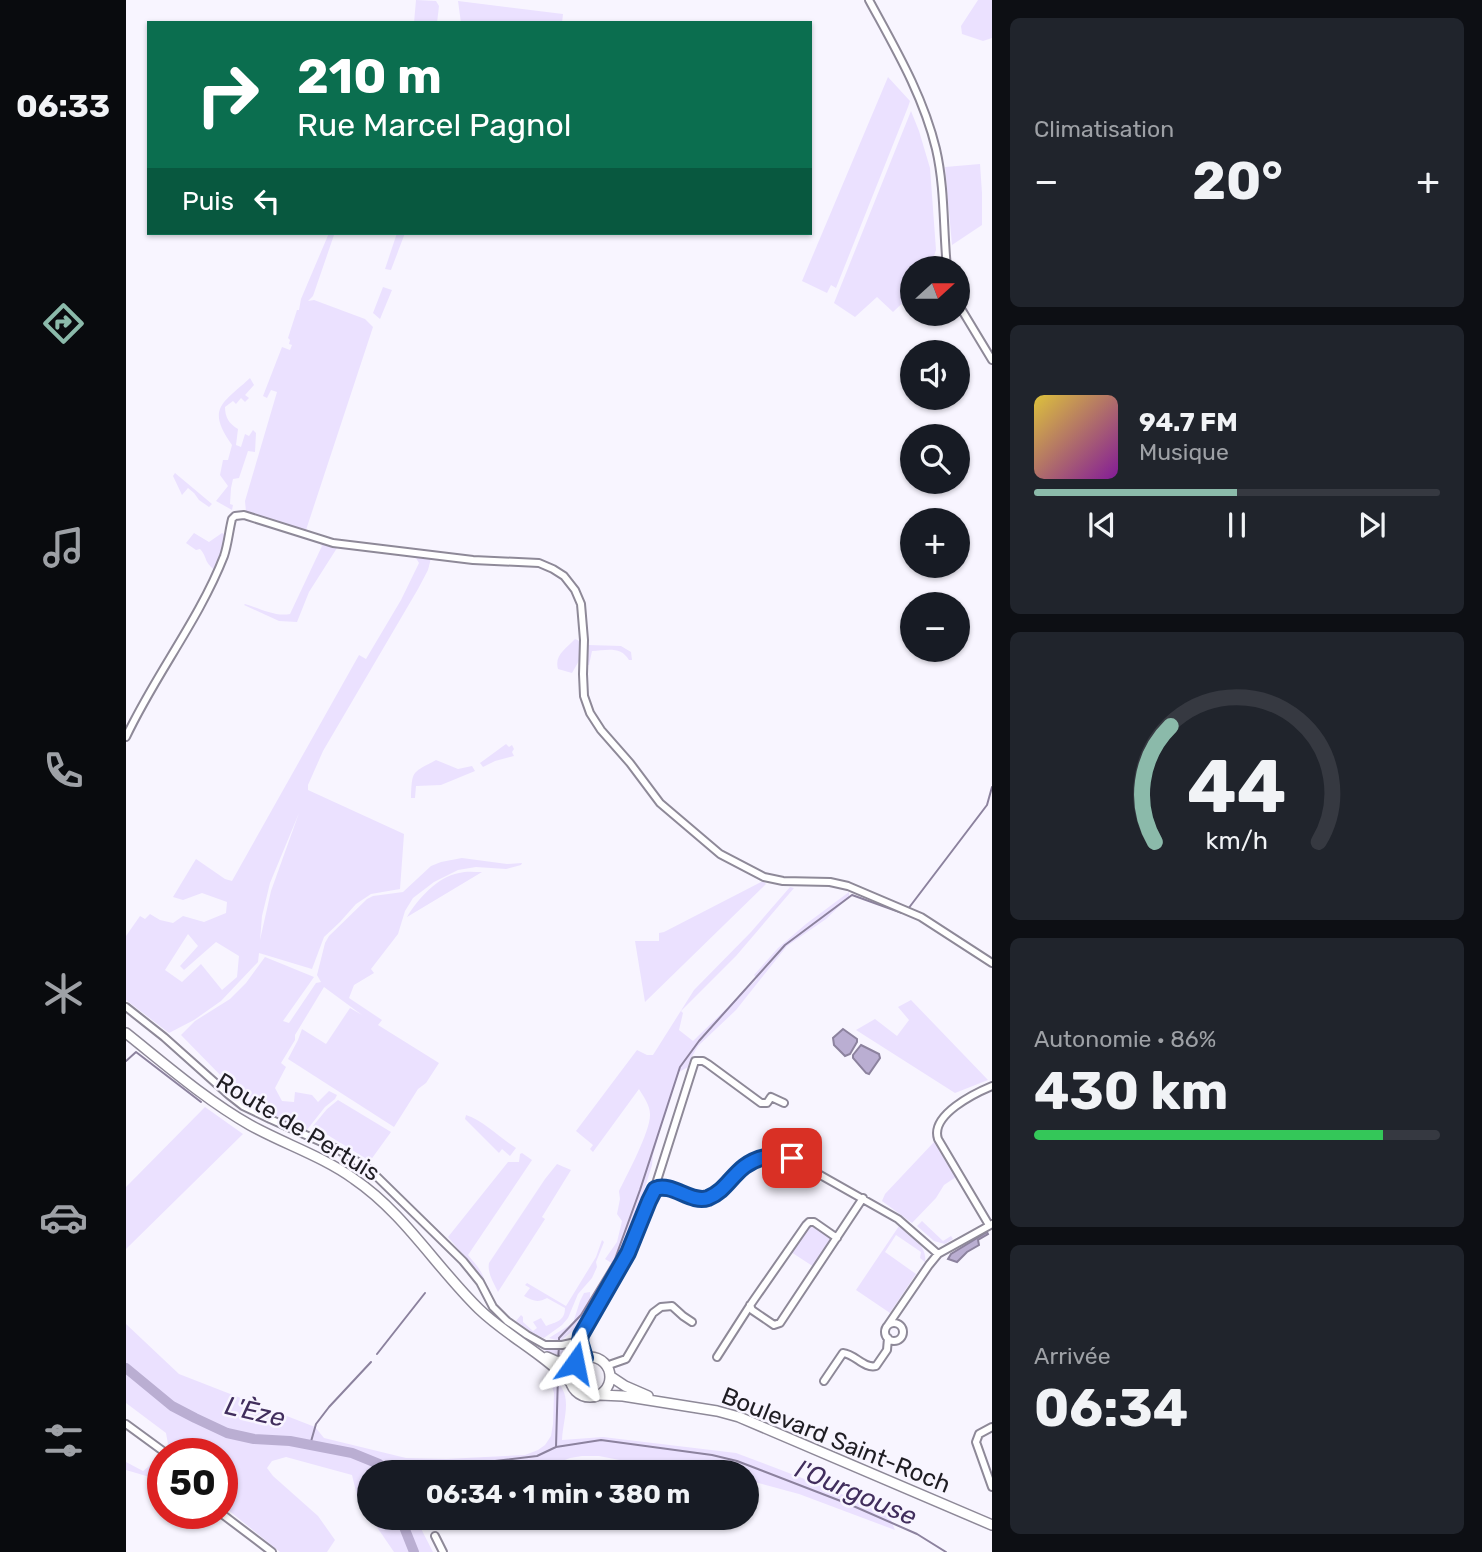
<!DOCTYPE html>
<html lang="fr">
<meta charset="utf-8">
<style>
body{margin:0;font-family:Rubik,sans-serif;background:#20242c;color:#f1f3f6;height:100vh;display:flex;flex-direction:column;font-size:26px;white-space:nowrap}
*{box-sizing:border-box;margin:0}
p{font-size:23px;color:#9ea1a6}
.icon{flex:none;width:38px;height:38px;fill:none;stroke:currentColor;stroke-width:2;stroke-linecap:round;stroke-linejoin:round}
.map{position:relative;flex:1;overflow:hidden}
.side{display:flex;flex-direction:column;gap:18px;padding:18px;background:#0d0f14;width:490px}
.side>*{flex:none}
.guide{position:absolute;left:21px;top:21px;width:665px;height:214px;border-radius:0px;box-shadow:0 2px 5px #0004;background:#0b6e4f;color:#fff;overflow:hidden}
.needle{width:46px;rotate:69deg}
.controls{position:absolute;left:774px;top:256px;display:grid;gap:14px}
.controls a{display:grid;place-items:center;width:70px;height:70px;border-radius:50%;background:#171b24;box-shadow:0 2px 5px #0004;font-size:35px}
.speed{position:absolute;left:21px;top:1438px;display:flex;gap:14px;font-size:35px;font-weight:700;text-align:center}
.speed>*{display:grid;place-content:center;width:91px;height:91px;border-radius:50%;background:#171b24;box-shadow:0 2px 5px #0004;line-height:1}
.speed .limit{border:10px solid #d22;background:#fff;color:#111}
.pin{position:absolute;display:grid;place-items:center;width:60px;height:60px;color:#fff;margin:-30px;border-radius:14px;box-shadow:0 4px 10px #0006}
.me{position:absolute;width:77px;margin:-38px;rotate:12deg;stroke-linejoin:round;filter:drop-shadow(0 0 5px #0008)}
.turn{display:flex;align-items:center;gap:24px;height:147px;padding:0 35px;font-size:32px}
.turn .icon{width:91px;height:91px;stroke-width:2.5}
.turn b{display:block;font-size:49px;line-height:60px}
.then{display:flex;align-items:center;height:66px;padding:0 35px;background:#0003;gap:14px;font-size:26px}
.big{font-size:52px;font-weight:700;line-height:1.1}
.side .tile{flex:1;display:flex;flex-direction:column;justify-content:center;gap:10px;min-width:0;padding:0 24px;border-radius:10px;background:#20242c}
.side .dial{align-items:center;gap:0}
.dial svg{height:182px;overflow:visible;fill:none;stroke:#363941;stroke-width:7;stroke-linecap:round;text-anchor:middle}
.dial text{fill:#f1f3f6;stroke:none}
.song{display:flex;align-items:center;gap:21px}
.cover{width:84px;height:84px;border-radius:10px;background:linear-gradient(135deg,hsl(50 70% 55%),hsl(290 70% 35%))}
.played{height:7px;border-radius:4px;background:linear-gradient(90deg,#8bbaaa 50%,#363941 50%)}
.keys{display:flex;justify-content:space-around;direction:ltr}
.heat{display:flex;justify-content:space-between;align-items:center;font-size:38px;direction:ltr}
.charge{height:10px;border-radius:5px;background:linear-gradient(90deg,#34c759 86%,#363941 0)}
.trip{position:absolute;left:231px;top:1460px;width:402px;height:70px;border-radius:35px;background:#171b24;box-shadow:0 2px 5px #0004;font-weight:700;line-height:70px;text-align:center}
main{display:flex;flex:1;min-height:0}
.tab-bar{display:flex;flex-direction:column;width:126px;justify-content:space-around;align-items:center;background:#090b0e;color:#9ea1a6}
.tab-bar .icon{width:49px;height:49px}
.tab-bar .current{color:#8bbaaa}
.tab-bar b{font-size:32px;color:#f1f3f6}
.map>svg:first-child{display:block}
.green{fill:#ebe1ff;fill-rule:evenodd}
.water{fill:#baaed2;stroke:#8c829e;stroke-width:2}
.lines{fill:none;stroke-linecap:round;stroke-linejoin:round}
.stream{stroke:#8c829e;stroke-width:2}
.river{stroke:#baaed2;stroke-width:10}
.minor-casing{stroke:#8e8998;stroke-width:10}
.secondary-casing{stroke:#8e8998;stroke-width:12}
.minor{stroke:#fff;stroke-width:6}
.secondary{stroke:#fff;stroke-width:9}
.route-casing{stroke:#114b97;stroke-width:18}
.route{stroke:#1a73e8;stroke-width:12}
.labels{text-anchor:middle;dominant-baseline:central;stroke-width:5;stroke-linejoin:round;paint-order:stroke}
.street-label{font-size:24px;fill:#1f1d23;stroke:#f8f5ff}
.water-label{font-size:26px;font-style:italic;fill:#412e5d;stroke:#f8f5ff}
</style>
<main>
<nav class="tab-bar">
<b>06:33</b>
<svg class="icon current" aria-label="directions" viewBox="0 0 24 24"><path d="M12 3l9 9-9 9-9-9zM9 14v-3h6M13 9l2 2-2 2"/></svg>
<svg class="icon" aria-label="music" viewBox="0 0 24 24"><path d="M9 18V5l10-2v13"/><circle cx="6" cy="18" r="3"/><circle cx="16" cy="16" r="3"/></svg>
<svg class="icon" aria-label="phone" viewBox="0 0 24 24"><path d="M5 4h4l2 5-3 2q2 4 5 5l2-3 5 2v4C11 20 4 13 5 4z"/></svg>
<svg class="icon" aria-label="climate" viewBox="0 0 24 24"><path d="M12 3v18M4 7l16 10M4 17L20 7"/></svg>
<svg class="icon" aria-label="car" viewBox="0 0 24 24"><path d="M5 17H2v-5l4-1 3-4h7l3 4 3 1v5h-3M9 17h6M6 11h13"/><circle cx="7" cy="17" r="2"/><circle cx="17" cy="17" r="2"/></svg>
<svg class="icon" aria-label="filters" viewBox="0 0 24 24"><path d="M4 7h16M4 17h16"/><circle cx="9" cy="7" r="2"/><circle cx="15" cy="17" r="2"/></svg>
</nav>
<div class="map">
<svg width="866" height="1552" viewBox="0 0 866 1552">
<rect width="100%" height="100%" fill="#f8f5ff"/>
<!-- green -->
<path class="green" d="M290 0 310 1 313 6 311 23H288Z
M852 0H866V38L857 41 836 34 835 26Z
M332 1 437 14 436 23H335Z
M762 77 784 101 782 107 710 288 705 285 701 293 676 281Z
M785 111 793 131 804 168 810 250 804 268H786V294L767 312 751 297 729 317 708 303Z
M854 164 856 193V225L826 245 819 167Z
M203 233H208V235L187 296 182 301 188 300 239 319 247 327 180 530 120 512 119 501 151 392 145 390 141 398 137 396 156 347 164 350 166 345 163 344 164 340 162 338 171 310H173L175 299Z
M271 233H279L265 270 259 269Z
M257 287 266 290 254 319 247 313Z
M124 378 128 385 119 395 123 398 119 402 115 398 110 404 107 401 99 407C99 417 103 424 112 429L110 445 115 447 119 434 123 436 127 430 130 433 129 452 122 451 113 478 107 479 105 488 104 504 107 505 106 510 90 501 102 486 94 475 97 460H102L106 445C80 408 96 404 124 378Z
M49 473 86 504 83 507 73 500 68 493 62 488 56 495 47 476Z
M117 517 186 538 305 558 302 570 292 589 197 751 182 785V790L278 834 274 889 245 894 230 904 214 922 198 937 186 969 133 953 132 962 95 1001 68 1020 43 1033 0 1000V936L14 916 19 919 24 914 34 920 47 923 57 916 78 922 100 913 101 902 76 893 57 900 47 897 70 859 99 879 106 881 233 655 240 659 275 600 293 563 290 558 284 556 211 548 183 592 171 622 153 621 118 605 119 604C133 608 149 617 164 614L196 546 194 544ZM173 813 145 891 134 940 136 916 144 883ZM62 934 72 946 54 966 58 970 90 942 113 956 111 977 96 990 75 964 56 982 39 970Z
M68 533 83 542 96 533 101 535 89 570C77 561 82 558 74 549L70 550 60 543Z
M449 639 463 645 495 646 505 652 506 660H503C495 646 481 650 466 651L463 665H460L459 658 454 659 446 673 432 669C428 655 440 649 449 639Z
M380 744 383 747 386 745 388 749 386 752 388 756 369 761 357 767 354 763Z
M310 760 332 769 346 766 349 771 315 785 290 786 289 798H285C286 770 286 773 310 760Z
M336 858 381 864 396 863 395 865 380 869 350 867 332 870 308 882 287 898 279 911 272 934 245 969 248 973 228 985 223 998 256 1020 252 1025 313 1063 300 1083 292 1089 268 1127 162 1059 172 1040 176 1029 200 1044 224 1008 236 1015 198 987 169 1035V1040L155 1063 160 1067 149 1088 156 1101 168 1102 169 1092 186 1095 192 1102 203 1091 211 1095 209 1099 199 1107 180 1131 139 1110 102 1083 55 1035 69 1021 104 999 120 983 139 957 188 977 157 1021 163 1023 190 983 195 982 191 975 199 943 203 936 241 899 247 896 277 892 305 866 315 862Z
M356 872 281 917C292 899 311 877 333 873 340 871 349 872 356 872Z
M637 881 640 884 519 1002 509 941H533V933L538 932Z
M664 887 668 888 610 956 555 1011 557 1013 553 1030 567 1041 631 979 628 975 652 948 680 924 723 892V897L700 919 661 946 610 1010 572 1046 565 1058 564 1066 553 1072 538 1116 527 1155 526 1165 516 1197 489 1265 479 1259 491 1242 496 1221 491 1214 494 1199 493 1191C501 1175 525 1130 524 1114 524 1105 517 1096 513 1089L467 1152 464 1149 467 1145 450 1131 511 1050 521 1055H527L568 990 625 932Z
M785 1000 862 1080 829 1093 730 1030 749 1019 771 1036 783 1020 772 1007Z
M212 1100 265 1132 244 1161 187 1126 201 1109Z
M79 1107 117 1134 0 1249V1187Z
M340 1115C358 1121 374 1138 390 1148L384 1156 376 1149 373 1153 339 1119Z
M808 1142 830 1177 818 1185 810 1198 786 1223 756 1201 759 1194Z
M396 1153 406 1160 342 1255C349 1264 358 1272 359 1284L349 1269 322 1237 382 1162H393L394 1154Z
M431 1164 445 1170 416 1217 419 1219 372 1292C368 1283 361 1273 363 1263L419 1179Z
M796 1221 817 1241 825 1236 827 1239 819 1244 808 1241 791 1226Z
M686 1226 704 1238 705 1240 688 1267 665 1252 682 1228Z
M773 1226C784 1236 802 1246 799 1262L794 1258 795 1252 770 1235 759 1252 790 1274 764 1313 730 1290Z
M476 1240 478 1242 470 1262 471 1267 466 1278 452 1294 442 1318 436 1325 418 1338 408 1334 390 1321 395 1315 397 1317V1322L407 1331 411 1328 407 1322 415 1318 420 1326C430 1322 439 1321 439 1308L421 1298C412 1303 407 1301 398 1296L404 1288 399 1285 401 1283 440 1306 470 1257Z
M464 1292C465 1318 453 1326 434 1341L423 1338 447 1323 454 1301 458 1293Z
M0 1324 53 1374 189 1427 198 1438 280 1458 320 1459 399 1455 412 1450 419 1445 425 1436 427 1424 428 1393 423 1376C450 1391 437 1416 436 1440L477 1437 610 1453 676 1478 762 1513 769 1530 673 1494 621 1480V1472H561L560 1468 535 1464 519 1465 473 1456H456L444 1458 410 1471 243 1472V1516L233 1504 226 1475 160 1457 146 1461 141 1468 147 1476 192 1516 209 1540 201 1552H154L96 1505V1454H37L42 1444 40 1433 0 1403Z
M450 1346 453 1352C441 1364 430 1356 417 1349L437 1350Z
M37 1455V1475L28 1472 27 1478 0 1470V1462L17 1471Z
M244 1517H289L307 1552H268Z"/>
<!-- water -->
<path class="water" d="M717 1029 731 1039V1042L724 1054 719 1056 708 1045 707 1038Z
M735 1045 753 1054 754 1058 743 1074 740 1073 727 1058V1055Z
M861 1232 862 1234 852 1240 853 1245 841 1252 831 1262 822 1259 825 1254Z"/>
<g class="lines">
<!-- stream -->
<path class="stream" d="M782 909 861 805 866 787
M0 1061 10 1052 75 1102
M433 1341V1338L455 1315 489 1259 514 1190 554 1067 573 1041 659 945 726 895 776 913H777
M251 1354 299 1293
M432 1359 433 1347
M184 1445 190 1424 203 1407 245 1362
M430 1447 432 1375
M253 1464 326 1466 411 1456 430 1447 475 1440 586 1455 611 1461 725 1505 791 1534 820 1552"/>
<!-- river -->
<path class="river" d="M0 1368 46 1406 69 1418 101 1433 128 1439 164 1441 226 1453 253 1464 259 1472
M274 1517 288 1552"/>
<defs>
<path id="minor" d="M743 0C769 48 797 95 810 149 819 188 817 228 821 268
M831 302 866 360
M0 737C29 675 73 620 98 556 102 544 103 531 106 519L109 516 118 515 207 543 347 560 413 563 427 569 438 576 449 590 455 604 458 640 457 674 458 696 464 713 475 730 504 763 534 803 594 854 638 877 657 881 704 882 722 886 795 917 866 963
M0 1007 38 1037 103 1095 117 1106 144 1119 211 1149 243 1169 337 1261 354 1282 367 1307 381 1321 401 1335 419 1345H436L454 1341
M528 1190 569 1061H577L582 1064 635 1103H641L645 1097 658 1103
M863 1225 812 1139C804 1115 849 1093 866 1086
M624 1305 626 1310 648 1325 654 1323 737 1198
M759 1332a9 9 0 1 1 18 0a9 9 0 1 1-18 0Z
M762 1325 803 1265 812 1254 866 1224
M591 1357 625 1304 680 1225 683 1222H688L711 1238
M459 1358 454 1341 455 1335 502 1253 527 1192 533 1188C547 1188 569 1202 581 1198 603 1191 609 1164 639 1157 649 1154 656 1155 666 1159L772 1219 812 1254
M480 1366 500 1359 527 1313 535 1307 546 1306 557 1316 566 1322
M698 1381 717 1353C729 1354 738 1369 750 1366L761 1350 762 1338
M0 1424 41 1454
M866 1427 853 1434 850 1442 866 1487
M96 1514 146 1552
M309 1536 317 1552"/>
<path id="secondary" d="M0 1033C40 1065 80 1100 124 1125 158 1144 196 1156 228 1179 278 1213 310 1267 353 1309 381 1336 418 1354 444 1382
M421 1357 430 1361 449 1363
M444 1377a20 20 0 1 1 40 0a20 20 0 1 1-40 0Z
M484 1376 499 1386 522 1396
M474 1395 497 1396 591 1411 613 1417 866 1525"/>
</defs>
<!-- minor casing -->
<use href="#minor" class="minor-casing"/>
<!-- secondary casing -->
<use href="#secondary" class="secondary-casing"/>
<!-- minor -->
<use href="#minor" class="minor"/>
<!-- secondary -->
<use href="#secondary" class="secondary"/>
</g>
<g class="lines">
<defs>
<path id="route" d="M449 1363 459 1358 454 1341 455 1335 502 1253 523 1201 529 1189C546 1182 565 1204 582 1198 605 1189 608 1164 639 1157 649 1154 656 1155 666 1158"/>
</defs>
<!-- route casing -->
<use href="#route" class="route-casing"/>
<!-- route -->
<use href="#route" class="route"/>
</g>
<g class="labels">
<!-- street labels -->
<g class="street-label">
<text transform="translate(172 1127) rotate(31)">Route de Pertuis</text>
<text transform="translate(710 1440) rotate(22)">Boulevard Saint-Roch</text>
</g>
<!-- water labels -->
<g class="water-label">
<text transform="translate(129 1412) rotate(13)">L'Èze</text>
<text transform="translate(730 1493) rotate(23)">l'Ourgouse</text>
</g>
</g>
</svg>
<div class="controls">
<a><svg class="needle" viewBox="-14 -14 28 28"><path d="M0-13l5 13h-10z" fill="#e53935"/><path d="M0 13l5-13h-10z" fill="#9ea1a6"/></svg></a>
<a><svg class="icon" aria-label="sound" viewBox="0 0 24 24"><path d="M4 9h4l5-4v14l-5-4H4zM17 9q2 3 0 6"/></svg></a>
<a><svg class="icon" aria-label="search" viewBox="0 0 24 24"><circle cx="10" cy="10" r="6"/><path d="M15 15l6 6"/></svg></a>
<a>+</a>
<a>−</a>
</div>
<div class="speed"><div class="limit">50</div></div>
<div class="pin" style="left:666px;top:1158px;background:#d93025"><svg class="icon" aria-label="arrive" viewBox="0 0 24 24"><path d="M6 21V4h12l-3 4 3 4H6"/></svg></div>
<svg class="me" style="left:449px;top:1363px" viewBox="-20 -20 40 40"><path d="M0-17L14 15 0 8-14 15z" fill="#1a73e8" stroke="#fff" stroke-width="4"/></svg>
<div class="trip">06:34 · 1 min · 380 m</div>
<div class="guide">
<div class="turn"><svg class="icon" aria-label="right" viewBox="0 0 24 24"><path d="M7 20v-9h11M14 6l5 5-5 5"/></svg><div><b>210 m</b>Rue Marcel Pagnol</div></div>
<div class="then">Puis<svg class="icon" aria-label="left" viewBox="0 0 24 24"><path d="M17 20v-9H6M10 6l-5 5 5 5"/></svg></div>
</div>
</div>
<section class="side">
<div class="tile"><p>Climatisation</p>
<div class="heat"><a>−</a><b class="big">20°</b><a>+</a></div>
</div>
<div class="tile">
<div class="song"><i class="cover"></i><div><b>94.7 FM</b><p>Musique</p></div></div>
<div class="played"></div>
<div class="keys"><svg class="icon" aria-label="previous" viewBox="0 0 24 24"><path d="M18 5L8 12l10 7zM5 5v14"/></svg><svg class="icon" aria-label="pause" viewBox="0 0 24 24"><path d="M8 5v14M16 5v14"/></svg><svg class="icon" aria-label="next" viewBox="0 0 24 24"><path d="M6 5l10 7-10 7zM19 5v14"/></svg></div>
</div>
<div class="tile dial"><svg viewBox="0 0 100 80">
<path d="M14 69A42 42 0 1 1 86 69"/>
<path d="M14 69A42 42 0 0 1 21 18" stroke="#8bbaaa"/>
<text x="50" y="56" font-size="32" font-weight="700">44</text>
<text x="50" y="72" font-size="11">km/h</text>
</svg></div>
<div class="tile"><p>Autonomie · 86%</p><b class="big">430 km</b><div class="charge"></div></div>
<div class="tile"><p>Arrivée</p><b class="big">06:34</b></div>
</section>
</main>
